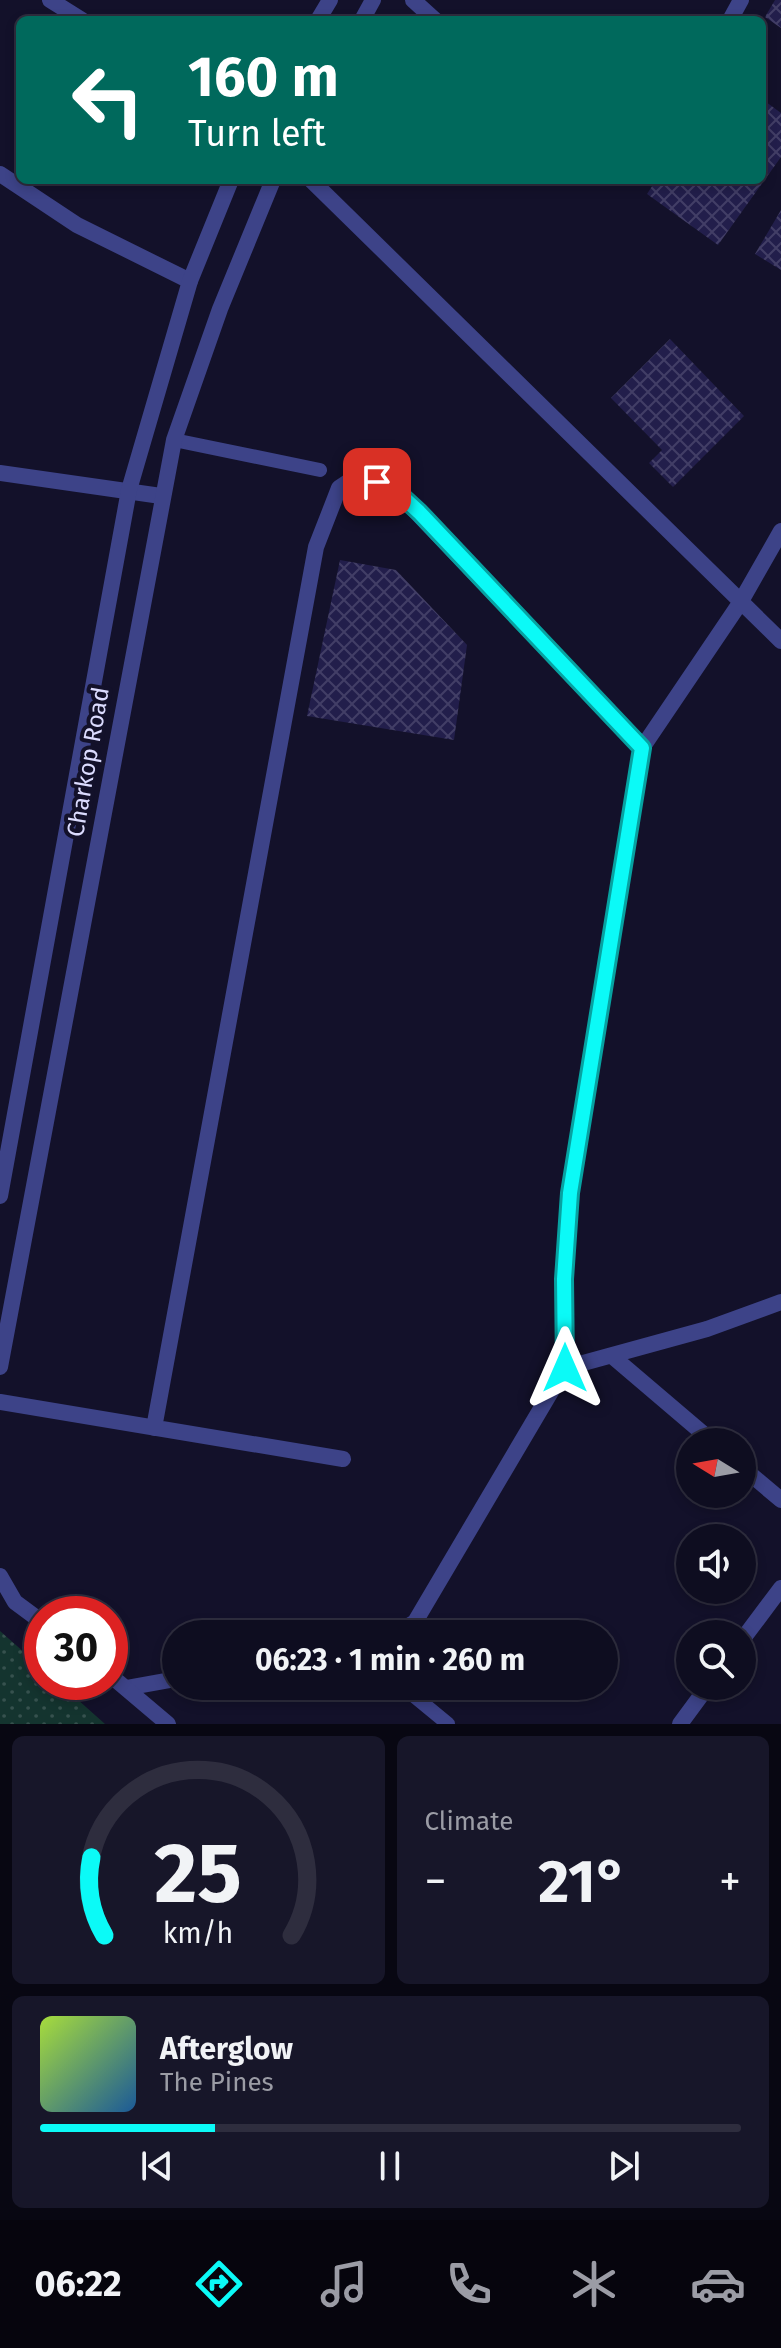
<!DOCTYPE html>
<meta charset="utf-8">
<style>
body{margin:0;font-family:"Fira Sans",sans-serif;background:#171629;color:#f1f3f6;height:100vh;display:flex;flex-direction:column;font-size:30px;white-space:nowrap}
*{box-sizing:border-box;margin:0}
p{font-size:26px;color:#9b9ca5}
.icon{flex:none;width:44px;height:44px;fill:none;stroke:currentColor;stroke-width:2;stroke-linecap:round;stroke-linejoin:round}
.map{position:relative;height:1724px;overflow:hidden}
.drawer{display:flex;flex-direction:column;gap:12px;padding:12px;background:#080712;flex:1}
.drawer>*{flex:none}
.guide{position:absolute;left:16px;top:16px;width:750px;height:168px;border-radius:12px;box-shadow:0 4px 12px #0003,0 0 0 2px #2e2d3e;background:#00695c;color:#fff;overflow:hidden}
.needle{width:52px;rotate:281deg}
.tools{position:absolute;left:676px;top:1428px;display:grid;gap:16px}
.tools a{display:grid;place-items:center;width:80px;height:80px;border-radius:50%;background:#0e0d20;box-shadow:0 4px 12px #0003,0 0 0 2px #2e2d3e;font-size:40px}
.speed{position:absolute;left:24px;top:1596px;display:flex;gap:16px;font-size:40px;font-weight:700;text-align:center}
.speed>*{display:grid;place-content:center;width:104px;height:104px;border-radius:50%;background:#0e0d20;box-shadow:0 4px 12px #0003,0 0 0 2px #2e2d3e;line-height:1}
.speed .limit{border:12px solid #d22;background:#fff;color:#111}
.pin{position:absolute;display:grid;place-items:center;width:68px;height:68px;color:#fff;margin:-34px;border-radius:16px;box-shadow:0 4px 12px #0006}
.me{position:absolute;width:88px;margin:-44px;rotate:0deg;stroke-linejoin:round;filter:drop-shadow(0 0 6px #0008)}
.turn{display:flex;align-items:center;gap:28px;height:168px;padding:0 40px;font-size:36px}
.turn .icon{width:104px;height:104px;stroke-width:2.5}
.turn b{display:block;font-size:56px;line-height:68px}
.big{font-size:60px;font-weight:700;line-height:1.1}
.drawer .card{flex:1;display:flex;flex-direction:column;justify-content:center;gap:12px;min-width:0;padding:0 28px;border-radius:12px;background:#171629}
.drawer .dial{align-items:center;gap:0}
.dial svg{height:208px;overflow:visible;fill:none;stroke:#2e2d3e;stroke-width:7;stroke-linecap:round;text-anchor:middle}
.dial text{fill:#f1f3f6;stroke:none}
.song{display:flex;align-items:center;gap:24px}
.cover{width:96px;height:96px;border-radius:12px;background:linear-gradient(135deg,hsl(80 70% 55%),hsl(210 70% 35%))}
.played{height:8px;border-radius:4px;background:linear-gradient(90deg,#0bfaf7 25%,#2e2d3e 25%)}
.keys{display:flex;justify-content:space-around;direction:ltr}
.heat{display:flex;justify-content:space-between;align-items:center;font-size:44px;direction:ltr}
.drawer .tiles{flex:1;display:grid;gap:12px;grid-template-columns:1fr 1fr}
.card:last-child{grid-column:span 2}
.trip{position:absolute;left:162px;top:1620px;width:456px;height:80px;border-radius:40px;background:#0e0d20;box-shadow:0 4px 12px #0003,0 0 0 2px #2e2d3e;font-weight:700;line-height:80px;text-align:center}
.dock{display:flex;height:128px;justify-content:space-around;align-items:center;background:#06050d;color:#9b9ca5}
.dock .icon{width:56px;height:56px}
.dock .on{color:#0bfaf7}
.dock b{font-size:36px;color:#f1f3f6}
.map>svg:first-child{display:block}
.grass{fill:url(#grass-dots)}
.building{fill:url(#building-cross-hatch)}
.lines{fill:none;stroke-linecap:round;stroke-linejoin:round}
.service{stroke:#3d4388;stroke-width:14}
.minor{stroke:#3d4388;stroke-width:16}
.tertiary{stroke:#3d4388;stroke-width:16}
.route-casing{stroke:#07a2a1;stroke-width:20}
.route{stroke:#0bfaf7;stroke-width:14}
.labels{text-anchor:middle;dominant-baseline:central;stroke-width:8;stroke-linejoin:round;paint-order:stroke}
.street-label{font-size:24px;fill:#dbdbfe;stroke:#13112a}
</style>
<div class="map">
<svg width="781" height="1724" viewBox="0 0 781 1724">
<defs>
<pattern id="grass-dots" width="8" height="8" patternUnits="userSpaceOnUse" patternTransform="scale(2)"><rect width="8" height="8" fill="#14342f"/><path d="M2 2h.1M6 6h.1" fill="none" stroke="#36514e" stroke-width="1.8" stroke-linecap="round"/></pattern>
<pattern id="building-cross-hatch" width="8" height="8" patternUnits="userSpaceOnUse" patternTransform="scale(2)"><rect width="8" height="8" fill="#221e4b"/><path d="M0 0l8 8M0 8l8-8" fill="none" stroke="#423e66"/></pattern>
</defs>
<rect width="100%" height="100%" fill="#13112a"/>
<!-- grass -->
<path class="grass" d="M0 1631 42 1668V1682H58L105 1724H0Z"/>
<!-- building -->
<path class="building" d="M775 0H781V28L765 17Z
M762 99 781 113V157L718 245 647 194 656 180H762Z
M781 210V270L755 254Z
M670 339 744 416 673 487 649 463 662 450 611 398Z
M340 560 396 570 467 645 454 740 307 716Z"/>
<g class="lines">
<!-- service -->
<path class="service" d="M174 440 320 470
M402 1686 448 1724"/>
<!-- minor -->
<path class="minor" d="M50 0 82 20
M413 0 435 20
M730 20 741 0
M0 174 77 225 190 281
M311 180 781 641
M0 473 161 496
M612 1356 713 1442
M565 1368 707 1329 781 1302
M0 1402 343 1459
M154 1428 316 547 339 488 354 478 377 482 395 490 642 748
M742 1467 781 1500
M395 1634 415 1622 565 1368 564 1279 570 1193 642 748 740 603 781 531
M742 1640 781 1588
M126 1688 176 1679
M680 1724 708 1686"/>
<!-- tertiary -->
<path class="tertiary" d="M318 20 330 0
M362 20 373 0
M0 1196 129 490 190 281 231 180
M0 1367 174 440 220 309 273 180
M0 1576 15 1602 42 1622
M110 1675 168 1724"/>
</g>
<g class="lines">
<defs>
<path id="route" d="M377 482 395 490 419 512 642 748 570 1193 564 1279 565 1368"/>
</defs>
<!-- route casing -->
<use href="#route" class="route-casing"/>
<!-- route -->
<use href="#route" class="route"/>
</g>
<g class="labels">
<!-- street labels -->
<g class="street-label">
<text transform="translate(88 762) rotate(-80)">Charkop Road</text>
</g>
</g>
</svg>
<div class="tools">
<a><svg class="needle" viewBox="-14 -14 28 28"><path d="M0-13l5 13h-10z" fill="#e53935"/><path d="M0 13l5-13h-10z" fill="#9b9ca5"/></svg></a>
<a><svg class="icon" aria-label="sound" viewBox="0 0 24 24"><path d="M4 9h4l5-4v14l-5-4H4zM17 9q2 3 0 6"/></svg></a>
<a><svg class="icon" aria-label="search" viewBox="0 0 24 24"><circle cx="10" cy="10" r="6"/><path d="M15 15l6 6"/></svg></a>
</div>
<div class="speed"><div class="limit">30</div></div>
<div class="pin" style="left:377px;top:482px;background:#d93025"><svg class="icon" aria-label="arrive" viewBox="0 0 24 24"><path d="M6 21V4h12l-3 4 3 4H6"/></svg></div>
<svg class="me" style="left:565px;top:1368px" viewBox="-20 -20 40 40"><path d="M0-17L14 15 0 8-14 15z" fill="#0bfaf7" stroke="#fff" stroke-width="4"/></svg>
<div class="trip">06:23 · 1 min · 260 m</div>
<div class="guide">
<div class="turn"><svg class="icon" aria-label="left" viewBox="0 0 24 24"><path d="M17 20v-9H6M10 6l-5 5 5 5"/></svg><div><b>160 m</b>Turn left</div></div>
</div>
</div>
<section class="drawer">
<div class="tiles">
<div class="card dial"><svg viewBox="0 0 100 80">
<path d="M14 69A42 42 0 1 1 86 69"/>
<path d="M14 69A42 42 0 0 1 9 39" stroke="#0bfaf7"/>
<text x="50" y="56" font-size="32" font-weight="700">25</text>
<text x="50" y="72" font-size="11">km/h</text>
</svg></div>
<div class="card"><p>Climate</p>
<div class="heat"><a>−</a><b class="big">21°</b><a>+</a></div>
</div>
<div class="card">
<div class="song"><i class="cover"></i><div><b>Afterglow</b><p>The Pines</p></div></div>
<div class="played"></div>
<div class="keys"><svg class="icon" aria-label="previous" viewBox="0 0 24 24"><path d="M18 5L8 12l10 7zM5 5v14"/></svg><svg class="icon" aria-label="pause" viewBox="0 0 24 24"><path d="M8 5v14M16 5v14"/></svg><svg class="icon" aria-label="next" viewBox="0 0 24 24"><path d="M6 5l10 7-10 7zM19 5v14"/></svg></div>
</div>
</div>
</section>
<nav class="dock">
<b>06:22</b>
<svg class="icon on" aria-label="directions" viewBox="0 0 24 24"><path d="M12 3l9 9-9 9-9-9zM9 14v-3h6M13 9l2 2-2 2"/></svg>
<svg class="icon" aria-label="music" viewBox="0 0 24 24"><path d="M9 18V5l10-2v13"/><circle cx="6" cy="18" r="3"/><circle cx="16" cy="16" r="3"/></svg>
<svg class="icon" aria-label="phone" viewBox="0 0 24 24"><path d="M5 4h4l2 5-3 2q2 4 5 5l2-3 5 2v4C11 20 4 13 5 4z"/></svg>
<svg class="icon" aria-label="climate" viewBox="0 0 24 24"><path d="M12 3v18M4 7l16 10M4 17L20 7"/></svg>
<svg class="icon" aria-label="car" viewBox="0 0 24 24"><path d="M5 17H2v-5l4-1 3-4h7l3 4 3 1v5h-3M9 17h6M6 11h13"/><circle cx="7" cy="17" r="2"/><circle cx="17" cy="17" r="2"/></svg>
</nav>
